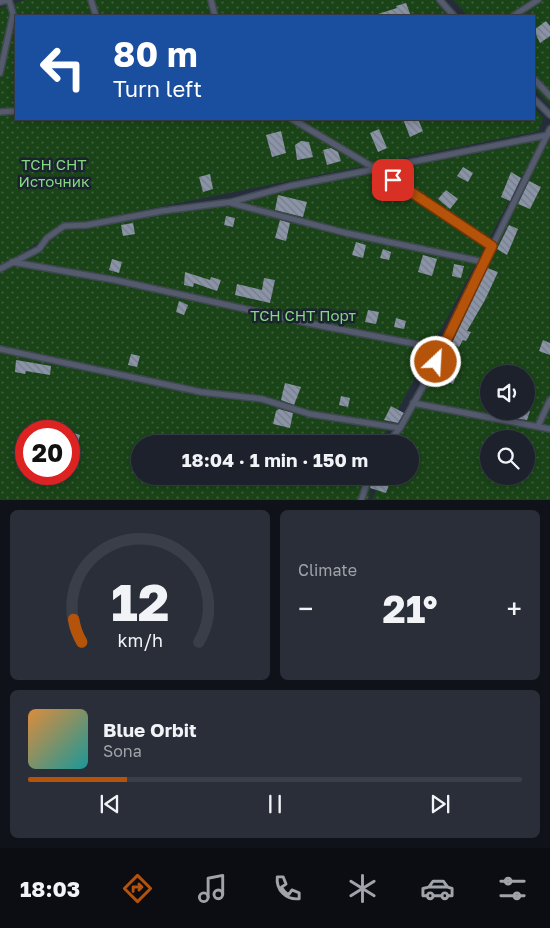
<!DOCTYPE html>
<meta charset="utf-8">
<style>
body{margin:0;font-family:"Golos Text",sans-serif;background:#292e38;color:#f1f3f6;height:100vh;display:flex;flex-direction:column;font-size:19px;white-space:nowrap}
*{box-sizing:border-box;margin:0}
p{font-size:16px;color:#a0a3a9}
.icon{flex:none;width:28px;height:28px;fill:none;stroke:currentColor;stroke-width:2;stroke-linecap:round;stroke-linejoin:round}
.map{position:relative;height:500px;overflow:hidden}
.drawer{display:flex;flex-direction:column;gap:10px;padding:10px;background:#0f1218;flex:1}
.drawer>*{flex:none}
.hud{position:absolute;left:15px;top:15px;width:520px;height:105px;border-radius:0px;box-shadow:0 2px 8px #0003,0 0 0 1px #3a3e48;background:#1a4fa0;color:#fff;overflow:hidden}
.buttons{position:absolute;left:480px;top:365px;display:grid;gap:10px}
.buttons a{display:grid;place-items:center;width:55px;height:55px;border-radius:50%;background:#1c212c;box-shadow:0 2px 8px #0003,0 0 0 1px #3a3e48;font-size:25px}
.speed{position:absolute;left:15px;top:420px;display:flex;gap:10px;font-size:25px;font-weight:700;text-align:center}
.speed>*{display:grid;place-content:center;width:65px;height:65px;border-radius:50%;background:#1c212c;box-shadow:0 2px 8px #0003,0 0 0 1px #3a3e48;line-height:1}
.speed .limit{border:8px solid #d22;background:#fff;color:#111}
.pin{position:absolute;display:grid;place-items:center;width:42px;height:42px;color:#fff;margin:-21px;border-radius:10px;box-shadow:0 2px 8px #0006}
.me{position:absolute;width:55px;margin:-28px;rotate:25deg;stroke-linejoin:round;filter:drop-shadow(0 0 4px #0008)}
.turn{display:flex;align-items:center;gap:18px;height:105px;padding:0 15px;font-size:22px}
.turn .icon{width:65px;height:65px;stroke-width:2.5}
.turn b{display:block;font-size:35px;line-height:42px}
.big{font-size:38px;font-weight:700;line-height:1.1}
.drawer .card{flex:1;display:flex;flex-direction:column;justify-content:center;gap:8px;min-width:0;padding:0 18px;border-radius:8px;background:#292e38}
.drawer .dial{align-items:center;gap:0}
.dial svg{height:130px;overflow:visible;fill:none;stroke:#3a3e48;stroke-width:7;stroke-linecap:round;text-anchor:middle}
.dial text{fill:#f1f3f6;stroke:none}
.song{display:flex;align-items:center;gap:15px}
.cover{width:60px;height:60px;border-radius:8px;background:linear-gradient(135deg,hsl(30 70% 55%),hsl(180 70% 35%))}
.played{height:5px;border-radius:2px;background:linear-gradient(90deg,#b45309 20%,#3a3e48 20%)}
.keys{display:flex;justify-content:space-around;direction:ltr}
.heat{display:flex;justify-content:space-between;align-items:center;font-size:28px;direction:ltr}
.drawer .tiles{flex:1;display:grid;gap:10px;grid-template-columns:1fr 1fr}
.card:last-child{grid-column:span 2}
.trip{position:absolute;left:131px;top:435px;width:288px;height:50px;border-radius:25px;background:#1c212c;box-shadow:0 2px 8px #0003,0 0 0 1px #3a3e48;font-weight:700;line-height:50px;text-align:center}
.tab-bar{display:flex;height:80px;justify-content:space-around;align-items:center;background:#0b0d12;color:#a0a3a9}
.tab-bar .icon{width:35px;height:35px}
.tab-bar .active{color:#b45309}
.tab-bar b{font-size:22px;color:#f1f3f6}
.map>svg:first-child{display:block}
.garden{fill:url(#garden-dots);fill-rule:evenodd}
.building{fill:url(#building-back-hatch)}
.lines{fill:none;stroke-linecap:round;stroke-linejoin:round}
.lane-casing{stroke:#424754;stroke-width:8}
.lane{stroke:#535b6c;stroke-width:5}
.route-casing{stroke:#753606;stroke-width:12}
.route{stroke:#b45309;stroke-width:9}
.labels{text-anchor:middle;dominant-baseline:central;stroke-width:5;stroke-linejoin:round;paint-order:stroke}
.park-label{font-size:15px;fill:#84d97e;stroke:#1b2230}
</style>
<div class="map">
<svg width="550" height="501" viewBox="0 0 550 501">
<defs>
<pattern id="garden-dots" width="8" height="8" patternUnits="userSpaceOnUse" patternTransform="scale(1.25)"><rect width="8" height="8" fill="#1a4418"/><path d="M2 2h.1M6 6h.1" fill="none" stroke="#3b5f3a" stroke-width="1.8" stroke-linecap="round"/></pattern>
<pattern id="building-back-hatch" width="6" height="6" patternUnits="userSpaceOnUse" patternTransform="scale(1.25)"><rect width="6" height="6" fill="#8b94a6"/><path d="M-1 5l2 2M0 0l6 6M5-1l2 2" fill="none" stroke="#767d8a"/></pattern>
</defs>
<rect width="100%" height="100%" fill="#252c3a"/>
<!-- garden -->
<path class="garden" d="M25 0H442L456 16H16V119H534V107L543 118 539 131 64 226 0 267V8Z
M453 0H550V105L534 88V16H468Z
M550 134V500L373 501 379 476H410V444H391ZM489 374H526V411H489ZM489 439H526V476H489Z
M542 139 384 436 382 444H140V476H374L368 500 0 501V272L63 231ZM26 431H69V474H26Z"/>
<!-- building -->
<path class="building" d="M406 3 411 16H378V14L397 8 396 6Z
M546 21 550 26V36L540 43 534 30Z
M403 119H418L423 131 410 137Z
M379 129 387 148 378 152 370 133Z
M281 131 286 153 272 157 266 135Z
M301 141 309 142 313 157 297 160 295 145Z
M331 148 338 152 341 161 327 165 323 150Z
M463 167 473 173 468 182 457 176Z
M511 172 521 178 510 201 501 197Z
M210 174 213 189 203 192 199 177Z
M529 181 541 187 530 209 518 204Z
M446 190 458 199 450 209 438 199Z
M278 195 307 202 303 217 275 210Z
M226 216 235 218 233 227 224 225Z
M280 220 290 223 286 241 275 238Z
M133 223 135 234 123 236 121 225Z
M509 225 518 229 507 255 497 249Z
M356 242 366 245 363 258 352 255Z
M383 249 391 252 389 260 380 258Z
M423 255 437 259 432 276 418 272Z
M112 259 122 262 119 273 109 270Z
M454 264 464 266 461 278 452 276Z
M487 268 498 272 485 300 467 331 471 332 466 341 463 340 459 347 452 343Z
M185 272 210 280 211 277 221 280 217 291 194 283 193 287 184 285Z
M264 278 275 280 270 303 235 295 237 284 262 290Z
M179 301 188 305 184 315 176 312Z
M368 310 379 312 376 324 365 322Z
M396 318 406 321 404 329 394 327Z
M543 340 550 343V355L539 351Z
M131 354 140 356 137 367 128 365Z
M16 360 51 366 50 375 26 371 25 374 15 372Z
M439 367 457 374 453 384 435 377Z
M285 383 301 387 294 405 281 400Z
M341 396 350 398 348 407 339 405Z
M391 406 404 413 398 423 384 420Z
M279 409 293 413 290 428 273 424 276 411Z
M516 411H530L527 420 513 418Z
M71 432 80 435 77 446 69 443V433Z
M374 476 391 479 386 493 370 488Z"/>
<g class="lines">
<defs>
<path id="lane" d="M91 0 96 16
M211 0 215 16
M440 0 454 16
M0 2 8 0
M513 16 538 0
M0 73 13 14 9 0
M534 79 550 96
M534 99 550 115
M0 112 16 111
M292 119 376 169 491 246
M231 203 346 233 484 262
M12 262 115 280 317 325 442 349
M0 269 39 249 47 238 64 226 87 225 162 211 231 202 290 186 548 135
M0 349 201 392 262 399 310 414 400 428
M413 403 550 429
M538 426 550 400
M387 444 400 428 430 374 550 129
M361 501 369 476"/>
</defs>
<!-- lane casing -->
<use href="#lane" class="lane-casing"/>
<!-- lane -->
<use href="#lane" class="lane"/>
</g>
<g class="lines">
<defs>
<path id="route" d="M393 180 492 246 436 362"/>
</defs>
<!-- route casing -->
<use href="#route" class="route-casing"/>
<!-- route -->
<use href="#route" class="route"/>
</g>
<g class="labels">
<!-- park labels -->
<g class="park-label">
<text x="54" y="164">ТСН СНТ<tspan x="54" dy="17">Источник</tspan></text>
<text x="303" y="315">ТСН СНТ Порт</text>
</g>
</g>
</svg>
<div class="buttons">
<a><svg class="icon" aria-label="sound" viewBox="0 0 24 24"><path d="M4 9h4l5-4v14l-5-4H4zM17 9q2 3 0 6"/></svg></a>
<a><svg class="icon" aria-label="search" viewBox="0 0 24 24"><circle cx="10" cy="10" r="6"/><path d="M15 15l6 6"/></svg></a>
</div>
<div class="speed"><div class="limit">20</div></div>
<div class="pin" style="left:393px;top:180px;background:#d93025"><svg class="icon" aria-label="arrive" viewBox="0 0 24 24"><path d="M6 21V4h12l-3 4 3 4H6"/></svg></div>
<svg class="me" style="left:436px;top:362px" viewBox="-20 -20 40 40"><circle r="17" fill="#b45309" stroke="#fff" stroke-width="3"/><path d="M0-11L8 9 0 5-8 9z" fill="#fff"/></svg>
<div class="trip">18:04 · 1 min · 150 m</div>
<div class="hud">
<div class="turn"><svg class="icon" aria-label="left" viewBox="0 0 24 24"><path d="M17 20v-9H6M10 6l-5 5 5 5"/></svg><div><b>80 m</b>Turn left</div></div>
</div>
</div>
<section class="drawer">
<div class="tiles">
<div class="card dial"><svg viewBox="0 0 100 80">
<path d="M14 69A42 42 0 1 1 86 69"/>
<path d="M14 69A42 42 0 0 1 9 55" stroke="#b45309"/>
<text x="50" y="56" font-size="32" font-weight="700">12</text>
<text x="50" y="72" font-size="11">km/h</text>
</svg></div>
<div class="card"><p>Climate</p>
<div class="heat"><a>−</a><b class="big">21°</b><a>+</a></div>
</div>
<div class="card">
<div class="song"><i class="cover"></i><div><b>Blue Orbit</b><p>Sona</p></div></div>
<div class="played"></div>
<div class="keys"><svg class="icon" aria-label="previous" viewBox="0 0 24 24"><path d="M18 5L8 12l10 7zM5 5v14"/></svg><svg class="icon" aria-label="pause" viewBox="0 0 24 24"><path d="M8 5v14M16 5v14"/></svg><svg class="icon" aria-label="next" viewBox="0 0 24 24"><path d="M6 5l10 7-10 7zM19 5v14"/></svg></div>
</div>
</div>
</section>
<nav class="tab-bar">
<b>18:03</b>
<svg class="icon active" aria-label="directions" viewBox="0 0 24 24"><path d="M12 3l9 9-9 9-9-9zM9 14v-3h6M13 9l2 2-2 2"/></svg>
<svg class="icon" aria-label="music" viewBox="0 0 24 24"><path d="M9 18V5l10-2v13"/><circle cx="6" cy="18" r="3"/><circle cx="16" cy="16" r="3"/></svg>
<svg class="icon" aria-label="phone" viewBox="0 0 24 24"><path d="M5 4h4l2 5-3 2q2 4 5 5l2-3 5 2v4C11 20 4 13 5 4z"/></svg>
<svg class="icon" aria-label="climate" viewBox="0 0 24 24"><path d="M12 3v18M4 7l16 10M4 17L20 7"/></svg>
<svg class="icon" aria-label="car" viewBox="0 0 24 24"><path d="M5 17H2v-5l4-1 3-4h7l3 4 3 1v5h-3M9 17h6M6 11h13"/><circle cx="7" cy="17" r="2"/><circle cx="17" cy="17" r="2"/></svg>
<svg class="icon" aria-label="filters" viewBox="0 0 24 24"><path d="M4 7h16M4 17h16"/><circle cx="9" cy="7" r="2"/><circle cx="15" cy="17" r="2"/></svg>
</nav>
